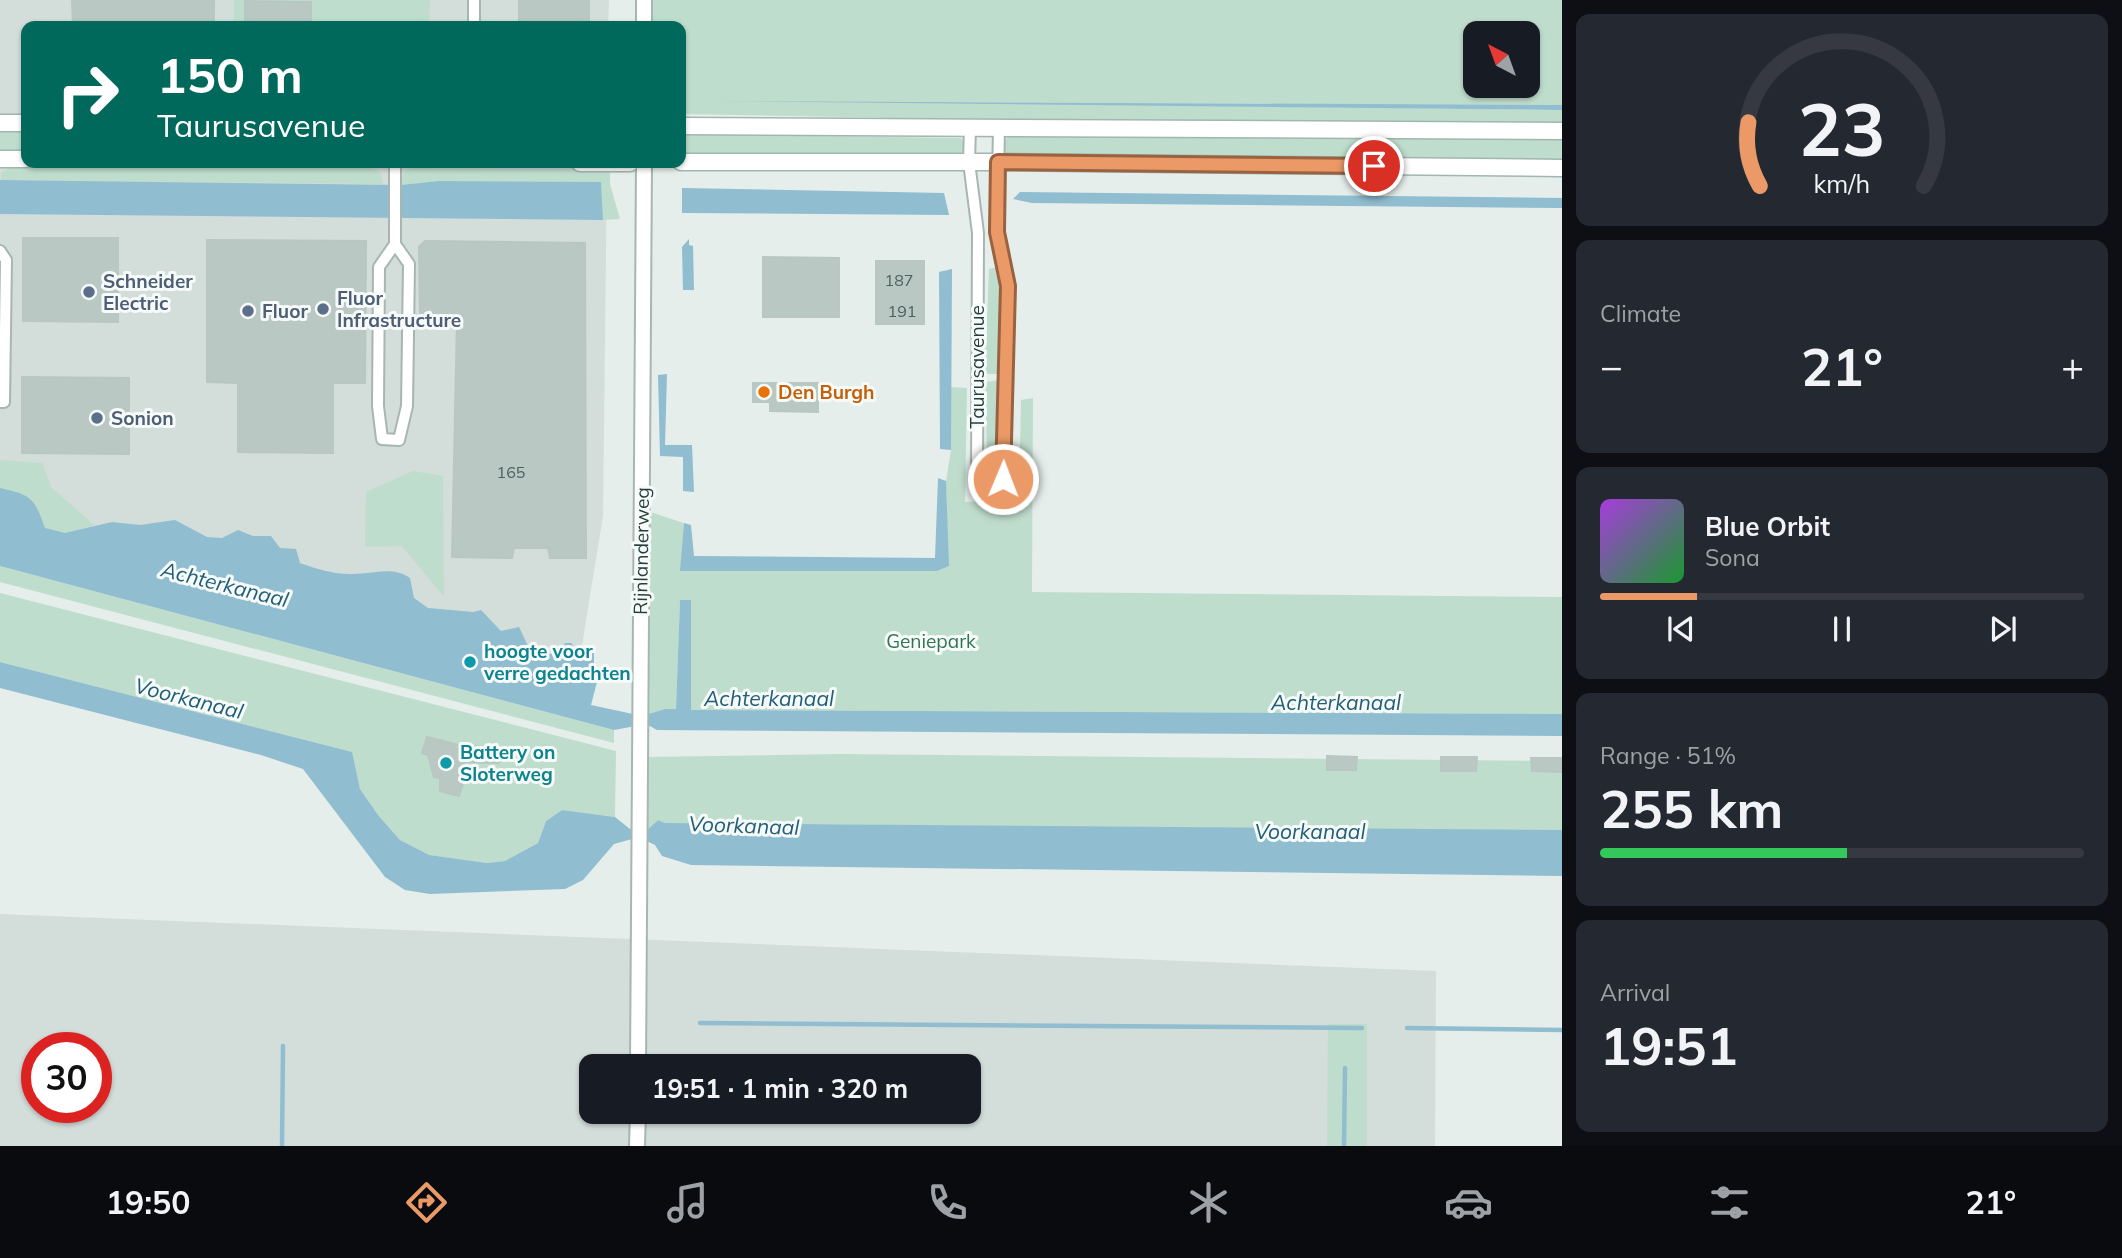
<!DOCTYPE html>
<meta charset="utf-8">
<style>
body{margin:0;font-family:Mulish,sans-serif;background:#242831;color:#f1f3f6;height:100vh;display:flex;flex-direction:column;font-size:26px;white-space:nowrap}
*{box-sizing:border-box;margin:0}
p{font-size:23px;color:#9ea1a6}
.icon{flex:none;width:38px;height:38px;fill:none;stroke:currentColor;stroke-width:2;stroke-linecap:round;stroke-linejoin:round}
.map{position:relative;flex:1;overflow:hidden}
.panel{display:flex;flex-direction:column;gap:14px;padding:14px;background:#0d0f14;width:560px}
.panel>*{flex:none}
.banner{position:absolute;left:21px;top:21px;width:665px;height:147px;border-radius:14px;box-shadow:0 2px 5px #0004;background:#00695c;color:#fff;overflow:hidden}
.needle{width:46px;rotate:319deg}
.buttons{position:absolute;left:1463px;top:21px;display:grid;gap:14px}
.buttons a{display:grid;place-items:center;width:77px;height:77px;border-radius:14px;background:#171b24;box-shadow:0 2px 5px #0004;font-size:35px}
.speed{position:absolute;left:21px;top:1032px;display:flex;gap:14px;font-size:35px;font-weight:700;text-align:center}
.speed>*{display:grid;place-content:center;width:91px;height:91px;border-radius:50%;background:#171b24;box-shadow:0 2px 5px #0004;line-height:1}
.speed .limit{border:10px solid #d22;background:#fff;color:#111}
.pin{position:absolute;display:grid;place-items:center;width:60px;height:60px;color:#fff;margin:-30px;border:4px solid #fff;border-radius:50%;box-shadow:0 2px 7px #0007}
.me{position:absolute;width:77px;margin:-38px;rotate:1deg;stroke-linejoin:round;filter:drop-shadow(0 0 5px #0008)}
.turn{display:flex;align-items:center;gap:24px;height:147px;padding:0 21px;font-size:32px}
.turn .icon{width:91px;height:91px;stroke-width:2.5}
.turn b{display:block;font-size:49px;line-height:60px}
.big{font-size:52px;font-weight:700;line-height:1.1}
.panel .card{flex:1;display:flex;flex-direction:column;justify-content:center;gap:10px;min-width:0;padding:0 24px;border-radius:14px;background:#242831}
.panel .dial{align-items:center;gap:0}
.dial svg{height:182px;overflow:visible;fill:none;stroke:#363941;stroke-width:7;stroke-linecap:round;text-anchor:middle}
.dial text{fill:#f1f3f6;stroke:none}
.song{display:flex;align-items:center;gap:21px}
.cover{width:84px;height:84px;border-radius:10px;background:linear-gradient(135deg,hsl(280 70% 55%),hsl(130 70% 35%))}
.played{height:7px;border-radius:4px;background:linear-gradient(90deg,#eb9966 20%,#363941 20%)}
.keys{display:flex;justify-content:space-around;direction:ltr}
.heat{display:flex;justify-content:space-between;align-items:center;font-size:38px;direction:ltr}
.charge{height:10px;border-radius:5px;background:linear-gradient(90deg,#34c759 51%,#363941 0)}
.trip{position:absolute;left:579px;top:1054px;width:402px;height:70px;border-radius:14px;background:#171b24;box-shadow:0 2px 5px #0004;font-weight:700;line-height:70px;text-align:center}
.tabs{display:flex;height:112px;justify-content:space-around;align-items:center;background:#090b0e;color:#9ea1a6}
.tabs .icon{width:49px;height:49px}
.tabs .active{color:#eb9966}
.tabs b{font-size:32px;color:#f1f3f6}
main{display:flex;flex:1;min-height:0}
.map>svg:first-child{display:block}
.built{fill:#d3ddda;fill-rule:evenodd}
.green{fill:#bfddcc;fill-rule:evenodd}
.water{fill:#90bdcf}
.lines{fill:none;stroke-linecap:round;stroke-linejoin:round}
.stream{stroke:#90bdcf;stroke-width:4.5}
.building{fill:#bac8c4;stroke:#b8c7c3;stroke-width:2}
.minor-casing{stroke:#a8b6b3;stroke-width:14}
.tertiary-casing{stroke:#a8b6b3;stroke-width:18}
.secondary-casing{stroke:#a1b6b2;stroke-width:19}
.minor{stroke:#fff;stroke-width:10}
.tertiary{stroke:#fff;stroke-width:14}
.secondary{stroke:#fff;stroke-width:16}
.route-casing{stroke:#996342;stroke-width:18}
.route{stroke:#eb9966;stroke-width:12}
.service-dot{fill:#5c6f8a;stroke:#f6faf8;stroke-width:2.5}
.food-dot{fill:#e8710a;stroke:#f6faf8;stroke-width:2.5}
.culture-dot{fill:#0f9aa8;stroke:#f6faf8;stroke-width:2.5}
.labels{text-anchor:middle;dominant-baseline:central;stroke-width:6;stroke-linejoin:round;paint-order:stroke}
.number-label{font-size:16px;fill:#4a615e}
.service-label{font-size:19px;font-weight:bold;fill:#4e5e75;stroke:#f6faf8;text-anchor:start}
.street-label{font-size:19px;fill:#253f3c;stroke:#f6faf8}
.food-label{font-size:19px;font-weight:bold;fill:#c56008;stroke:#f6faf8;text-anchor:start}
.park-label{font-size:19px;fill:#317454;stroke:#f6faf8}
.culture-label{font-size:19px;font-weight:bold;fill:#0d838f;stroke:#f6faf8;text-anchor:start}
.water-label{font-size:21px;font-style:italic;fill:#215e78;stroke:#f6faf8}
</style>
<main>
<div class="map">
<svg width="1562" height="1146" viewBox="0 0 1562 1146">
<rect width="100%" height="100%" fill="#e5eeeb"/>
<!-- built -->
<path class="built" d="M0 0H609L608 26H26V163H607L603 516 577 676 0 519Z
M0 914 1436 971 1435 1146H0ZM37 1048H96V1108H37ZM592 1066H970V1111H592Z"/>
<!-- green -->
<path class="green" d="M234 0H430L429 26H234Z
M652 0H1562V105L902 102 1562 110V122L1058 121 681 114V26H652ZM1475 33H1528V86H1475Z
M0 129H26V153H0Z
M681 134 961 138 966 145 960 156 681 157Z
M1009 136 1562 139V160L1010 156 1002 150 1004 141Z
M11 166 371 168 380 172 383 184 1 180V173Z
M411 168 610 170V184L620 219 603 220 600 182 439 181 401 185 404 172Z
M998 267 1002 287V374H985L989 269Z
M1001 380 994 458 987 457 985 382Z
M950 387 967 388 965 502 1019 500 1021 400 1033 398 1032 592 1562 597V714L690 710 691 600 680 601 676 709H665L646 715 650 512 684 523 681 571H937L948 566 946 481 951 450Z
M0 460 42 463 51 487 94 525 66 540 43 533 0 501Z
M413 471 443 476 444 597 402 546 365 547 366 492Z
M0 566 614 730V743L0 582Z
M0 593 616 751 615 817 562 810 546 821 538 843 505 861 487 863 428 855 400 840 378 815 360 789 351 752 0 662Z
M841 754 1562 761V831L665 823 658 820 645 832 647 757Z
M1328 1024H1367V1146H1327Z"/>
<!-- water -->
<path class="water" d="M715 101 1562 105V110Z
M0 180 401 185 439 181 601 182 603 220 0 214Z
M682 188 944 193 949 215 682 213Z
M1020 192 1562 198V208L1032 203 1013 199Z
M689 239V245L693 246 694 290H683L682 247Z
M952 269 951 450 940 449 939 272Z
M667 374 665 445H692L694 492 683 491V457L660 456 658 375Z
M938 478 946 481 949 566 937 571H680L684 523 691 525 694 556 935 558Z
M0 488C31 495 34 497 45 528L65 533 112 522 140 525 175 520 207 537 222 538 238 530 253 536H271L280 548 296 549 300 563C317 569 332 574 350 574 370 575 392 565 410 578L414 598 428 608 473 612 481 610 501 631 519 627 527 644 540 657 548 653 559 655 565 643H572L574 653 585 658 594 652V665L599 674 591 705 642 716 665 709H676L680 600H691V710L1562 714V736L657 730 646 724 614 730 0 566Z
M0 662 352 752 360 789 378 815 400 840 429 855 487 863 505 861 538 843 546 821 562 810 615 817 630 829 645 832 658 820 665 823 1562 830V876L691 865 662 856 655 845 645 840 632 839 614 844 583 880 565 889 430 894 405 890 385 877 303 769 261 755 0 688Z"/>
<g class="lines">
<!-- stream -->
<path class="stream" d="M700 1023 1362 1028
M1407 1028 1562 1030
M282 1146 283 1046
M1344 1146 1345 1068"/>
</g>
<!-- building -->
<path class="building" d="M72 0H214V26H73Z
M519 0H589V26H519Z
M245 1 311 2V26H245Z
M23 238H118V322L23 321Z
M207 240 366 241 365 383H333V453L238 452V383L207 382Z
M425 241 585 243 586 558H550L548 548H514L512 558 452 557 457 319 420 316 419 247Z
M763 257 839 258V317H763Z
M876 261H924V324H876Z
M22 377 129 378V454L22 453Z
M753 383H818V412L770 411V402H753Z
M427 737 463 746 498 747 499 763 463 762 472 783H463L459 796 440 791V778L434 777 428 755 422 753Z
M1327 756 1357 757 1356 770H1327Z
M1441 757H1477L1476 771H1441Z
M1531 758H1562V772L1532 771Z"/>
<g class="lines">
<defs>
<path id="minor" d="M474 26V0
M970 128 969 162 978 233 977 480 1003 479 1008 286 997 231 999 128
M395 163V244L409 264 407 406 399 440 382 439 378 406 379 267 395 244
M0 251 6 260 4 402H0"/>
<path id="tertiary" d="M644 26V0
M638 1066 644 163
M637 1146 638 1111"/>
<path id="secondary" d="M0 123H26
M681 126 1562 131
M0 159H26
M681 162H998L1562 168
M580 163H630"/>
</defs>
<!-- minor casing -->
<use href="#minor" class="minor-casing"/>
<!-- tertiary casing -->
<use href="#tertiary" class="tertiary-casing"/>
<!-- secondary casing -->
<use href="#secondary" class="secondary-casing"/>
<!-- minor -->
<use href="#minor" class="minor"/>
<!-- tertiary -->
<use href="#tertiary" class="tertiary"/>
<!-- secondary -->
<use href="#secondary" class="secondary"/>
</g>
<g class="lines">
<defs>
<path id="route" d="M1003 479 1008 286 997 232 998 162 1374 166"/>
</defs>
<!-- route casing -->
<use href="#route" class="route-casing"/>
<!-- route -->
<use href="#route" class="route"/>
</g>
<!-- markers -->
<g class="service-dot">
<circle cx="89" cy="292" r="7"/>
<circle cx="323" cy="309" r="7"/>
<circle cx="248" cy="311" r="7"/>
<circle cx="97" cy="418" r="7"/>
</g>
<circle class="food-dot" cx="764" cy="392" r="7"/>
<g class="culture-dot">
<circle cx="470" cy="662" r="7"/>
<circle cx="446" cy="763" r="7"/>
</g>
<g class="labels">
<!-- number labels -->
<g class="number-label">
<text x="899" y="280">187</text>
<text x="902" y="311">191</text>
<text x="511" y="472">165</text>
</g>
<!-- service labels -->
<g class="service-label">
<text x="103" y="281">Schneider<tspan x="103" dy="22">Electric</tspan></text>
<text x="337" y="298">Fluor<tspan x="337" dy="22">Infrastructure</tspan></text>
<text x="262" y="311">Fluor</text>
<text x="111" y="418">Sonion</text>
</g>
<!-- street labels -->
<g class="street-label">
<text transform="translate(977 367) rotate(-90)">Taurusavenue</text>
<text transform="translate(641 551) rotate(-89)">Rijnlanderweg</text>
</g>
<!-- food labels -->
<g class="food-label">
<text x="778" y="392">Den Burgh</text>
</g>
<!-- park labels -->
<g class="park-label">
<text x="931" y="641">Geniepark</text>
</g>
<!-- culture labels -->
<g class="culture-label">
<text x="484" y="651">hoogte voor<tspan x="484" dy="22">verre gedachten</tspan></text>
<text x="460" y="752">Battery on<tspan x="460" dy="22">Sloterweg</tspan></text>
</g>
<!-- water labels -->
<g class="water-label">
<text transform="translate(225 584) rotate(14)">Achterkanaal</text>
<text transform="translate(189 698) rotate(14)">Voorkanaal</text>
<text x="769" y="698">Achterkanaal</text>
<text x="1336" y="702">Achterkanaal</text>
<text transform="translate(744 825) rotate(2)">Voorkanaal</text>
<text x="1310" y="831">Voorkanaal</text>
</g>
</g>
</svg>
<div class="buttons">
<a><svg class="needle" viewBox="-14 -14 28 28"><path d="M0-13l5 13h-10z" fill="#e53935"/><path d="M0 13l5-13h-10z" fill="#9ea1a6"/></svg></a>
</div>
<div class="speed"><div class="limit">30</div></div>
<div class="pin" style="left:1374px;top:166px;background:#d93025"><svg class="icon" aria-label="arrive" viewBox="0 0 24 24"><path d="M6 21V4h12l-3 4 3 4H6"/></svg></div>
<svg class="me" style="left:1003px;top:479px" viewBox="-20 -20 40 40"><circle r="17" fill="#eb9966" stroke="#fff" stroke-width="3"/><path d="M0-11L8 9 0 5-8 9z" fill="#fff"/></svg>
<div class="trip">19:51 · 1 min · 320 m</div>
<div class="banner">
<div class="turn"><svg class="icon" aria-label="right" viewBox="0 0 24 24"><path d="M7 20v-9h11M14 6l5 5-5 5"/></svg><div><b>150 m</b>Taurusavenue</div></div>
</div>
</div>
<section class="panel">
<div class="card dial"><svg viewBox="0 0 100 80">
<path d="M14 69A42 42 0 1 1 86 69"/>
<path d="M14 69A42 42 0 0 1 9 41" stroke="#eb9966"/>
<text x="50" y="56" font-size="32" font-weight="700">23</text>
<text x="50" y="72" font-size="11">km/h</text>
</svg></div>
<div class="card"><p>Climate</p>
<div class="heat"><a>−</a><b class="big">21°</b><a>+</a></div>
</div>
<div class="card">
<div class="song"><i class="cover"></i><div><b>Blue Orbit</b><p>Sona</p></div></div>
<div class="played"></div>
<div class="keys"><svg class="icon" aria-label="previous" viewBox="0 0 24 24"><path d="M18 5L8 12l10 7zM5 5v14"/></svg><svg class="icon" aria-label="pause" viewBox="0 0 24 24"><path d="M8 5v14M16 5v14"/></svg><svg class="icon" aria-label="next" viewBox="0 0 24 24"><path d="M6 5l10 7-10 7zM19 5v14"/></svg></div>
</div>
<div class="card"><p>Range · 51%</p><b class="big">255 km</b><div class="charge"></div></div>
<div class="card"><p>Arrival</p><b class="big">19:51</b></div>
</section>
</main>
<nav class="tabs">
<b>19:50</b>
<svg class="icon active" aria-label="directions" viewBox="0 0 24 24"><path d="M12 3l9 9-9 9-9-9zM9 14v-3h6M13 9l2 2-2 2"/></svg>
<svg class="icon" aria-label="music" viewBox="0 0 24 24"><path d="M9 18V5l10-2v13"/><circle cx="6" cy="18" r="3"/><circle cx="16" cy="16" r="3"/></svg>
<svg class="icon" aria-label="phone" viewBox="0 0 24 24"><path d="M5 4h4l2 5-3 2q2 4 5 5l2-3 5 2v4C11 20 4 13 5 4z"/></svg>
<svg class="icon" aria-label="climate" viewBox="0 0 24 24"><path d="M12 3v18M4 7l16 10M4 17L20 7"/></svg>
<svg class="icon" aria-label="car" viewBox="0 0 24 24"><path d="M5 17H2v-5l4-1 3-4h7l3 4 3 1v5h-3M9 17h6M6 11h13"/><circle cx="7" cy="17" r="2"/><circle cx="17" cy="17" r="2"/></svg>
<svg class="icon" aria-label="filters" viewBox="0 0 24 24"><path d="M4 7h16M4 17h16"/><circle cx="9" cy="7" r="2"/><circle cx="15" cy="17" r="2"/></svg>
<b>21°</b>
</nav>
